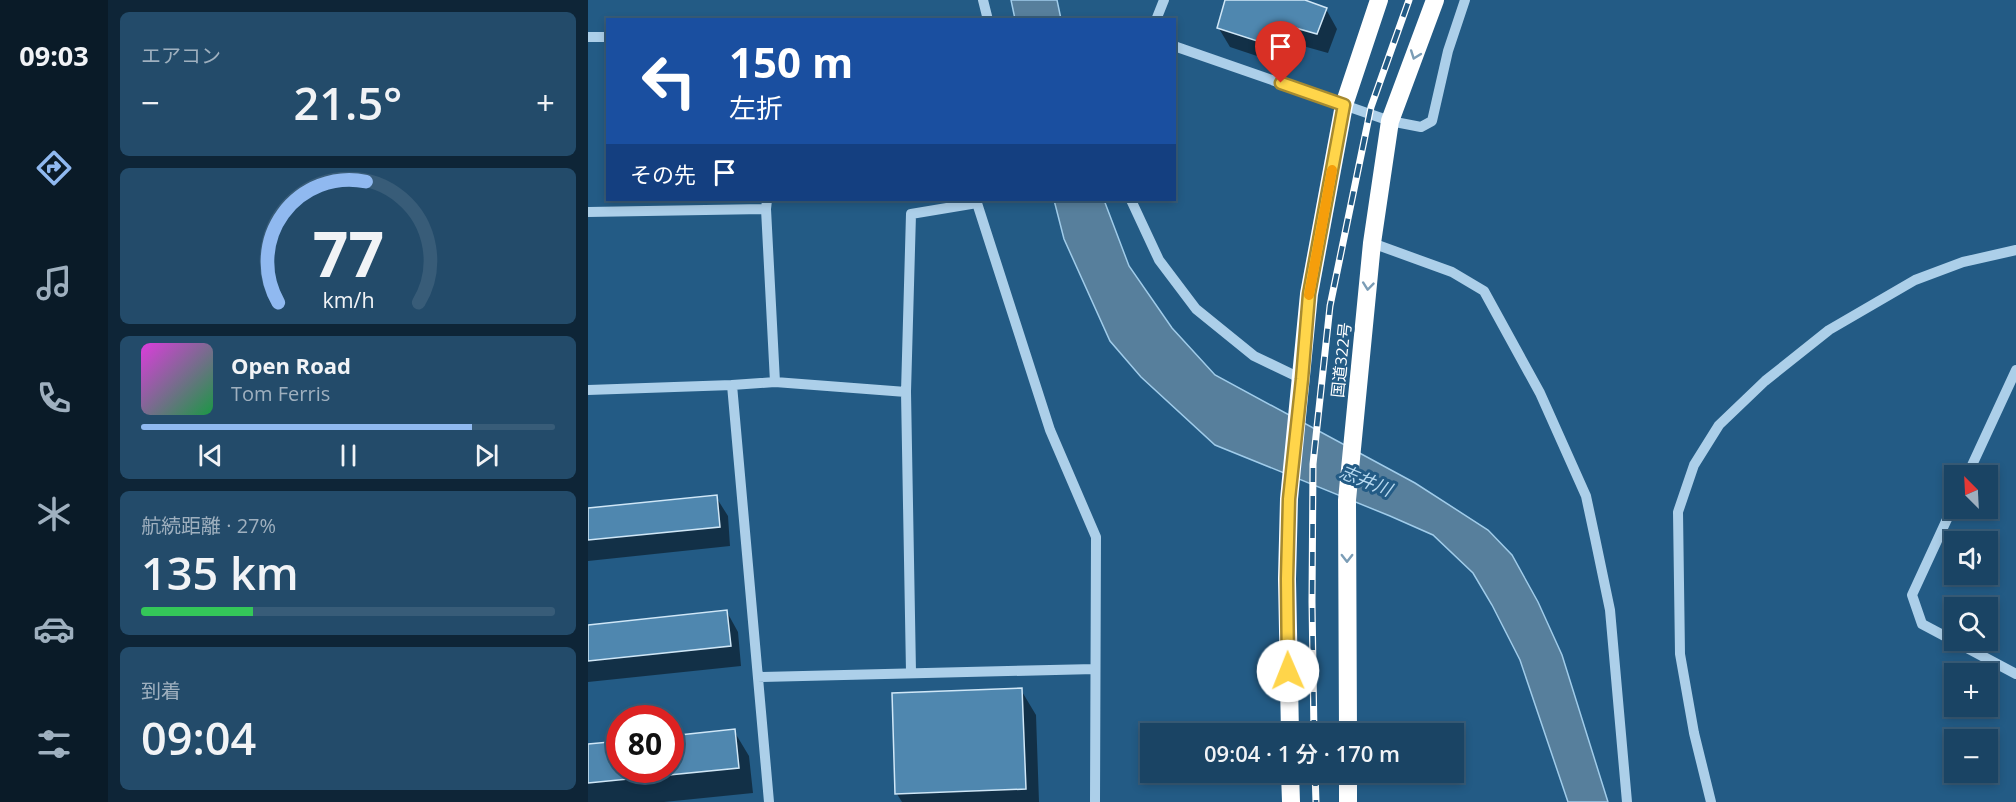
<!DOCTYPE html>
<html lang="ja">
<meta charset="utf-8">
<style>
body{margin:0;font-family:"Open Sans","Noto Sans JP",sans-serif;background:#234b6a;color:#f1f3f6;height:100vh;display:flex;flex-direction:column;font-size:22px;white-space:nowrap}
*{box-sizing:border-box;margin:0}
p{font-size:20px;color:#9fb0bf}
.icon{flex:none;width:33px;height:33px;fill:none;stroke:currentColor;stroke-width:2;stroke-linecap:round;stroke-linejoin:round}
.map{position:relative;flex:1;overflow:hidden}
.sheet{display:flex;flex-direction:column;gap:12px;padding:12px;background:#0e2537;width:480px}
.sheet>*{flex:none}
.top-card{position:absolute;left:18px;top:18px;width:570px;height:183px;border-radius:0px;box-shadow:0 3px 9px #0003,0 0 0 2px #385c78;background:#1a4fa0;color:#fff;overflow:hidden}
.needle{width:39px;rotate:336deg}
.controls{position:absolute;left:1356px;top:465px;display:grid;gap:12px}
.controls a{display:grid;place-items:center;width:54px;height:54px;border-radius:0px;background:#1a4464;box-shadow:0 3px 9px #0003,0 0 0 2px #385c78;font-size:30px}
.speed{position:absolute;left:18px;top:705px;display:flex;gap:12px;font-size:30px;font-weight:700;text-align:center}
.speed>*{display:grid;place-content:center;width:78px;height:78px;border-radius:50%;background:#1a4464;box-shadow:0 3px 9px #0003,0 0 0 2px #385c78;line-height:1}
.speed .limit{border:9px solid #d22;background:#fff;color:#111}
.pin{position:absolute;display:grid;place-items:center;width:51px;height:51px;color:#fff;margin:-62px -26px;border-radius:50% 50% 50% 0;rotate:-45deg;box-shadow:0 0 6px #0007}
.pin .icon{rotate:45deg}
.me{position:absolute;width:66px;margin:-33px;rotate:359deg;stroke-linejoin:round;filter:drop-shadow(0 0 4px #0008)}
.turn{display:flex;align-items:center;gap:21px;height:126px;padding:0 24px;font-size:27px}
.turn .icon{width:78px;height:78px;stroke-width:2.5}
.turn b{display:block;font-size:42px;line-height:51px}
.then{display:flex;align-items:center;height:57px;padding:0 24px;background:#0003;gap:12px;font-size:22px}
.big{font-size:45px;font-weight:600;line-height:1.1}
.sheet .widget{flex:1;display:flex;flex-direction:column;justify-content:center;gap:9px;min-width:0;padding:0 21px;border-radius:9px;background:#234b6a}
.sheet .dial{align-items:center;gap:0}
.dial svg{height:156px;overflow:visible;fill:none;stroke:#385c78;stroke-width:7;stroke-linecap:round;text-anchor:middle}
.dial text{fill:#f1f3f6;stroke:none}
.song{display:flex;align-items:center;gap:18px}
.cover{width:72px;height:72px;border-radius:9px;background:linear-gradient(135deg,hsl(300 70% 55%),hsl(140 70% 35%))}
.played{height:6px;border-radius:3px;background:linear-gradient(90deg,#90b9f0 80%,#385c78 80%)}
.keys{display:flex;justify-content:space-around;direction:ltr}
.heat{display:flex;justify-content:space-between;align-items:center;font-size:33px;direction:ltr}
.charge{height:9px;border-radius:4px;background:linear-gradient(90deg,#34c759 27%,#385c78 0)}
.trip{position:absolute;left:552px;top:723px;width:324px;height:60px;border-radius:0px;background:#1a4464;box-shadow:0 3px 9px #0003,0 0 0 2px #385c78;font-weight:600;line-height:60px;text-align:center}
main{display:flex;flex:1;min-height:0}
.tabs{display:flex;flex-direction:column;width:108px;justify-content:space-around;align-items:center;background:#0a1b28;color:#9fb0bf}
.tabs .icon{width:42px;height:42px}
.tabs .current{color:#90b9f0}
.tabs b{font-size:27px;color:#f1f3f6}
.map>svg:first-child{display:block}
.water{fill:#577f9c;stroke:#a0ccea;stroke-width:1.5}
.shadow{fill:#0007}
.building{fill:#4f87af;stroke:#d0e7f7;stroke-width:1.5}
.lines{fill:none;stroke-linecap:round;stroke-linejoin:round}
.minor{stroke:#accfe9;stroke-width:10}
.highway{stroke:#fff;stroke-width:18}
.rail-casing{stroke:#fff;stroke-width:7}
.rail{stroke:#235b85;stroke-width:4.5;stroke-dasharray:14;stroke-linecap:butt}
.oneway{stroke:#7b9db6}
.route-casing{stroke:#a68a30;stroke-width:15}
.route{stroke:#ffd54a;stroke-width:10}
.slow{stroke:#f59e0b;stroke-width:10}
.labels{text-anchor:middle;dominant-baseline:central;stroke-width:6;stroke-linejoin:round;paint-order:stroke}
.street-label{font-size:16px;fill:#fff;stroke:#235b85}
.water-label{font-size:18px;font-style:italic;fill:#b7d9f0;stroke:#235b85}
</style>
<main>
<nav class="tabs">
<b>09:03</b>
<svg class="icon current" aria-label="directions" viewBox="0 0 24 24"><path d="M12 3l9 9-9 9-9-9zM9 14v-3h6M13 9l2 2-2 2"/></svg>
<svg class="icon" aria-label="music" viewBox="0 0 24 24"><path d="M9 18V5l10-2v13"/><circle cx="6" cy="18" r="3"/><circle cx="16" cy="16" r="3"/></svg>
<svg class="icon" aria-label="phone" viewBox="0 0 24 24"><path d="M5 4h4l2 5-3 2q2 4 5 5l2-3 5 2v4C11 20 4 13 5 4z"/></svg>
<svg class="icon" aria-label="climate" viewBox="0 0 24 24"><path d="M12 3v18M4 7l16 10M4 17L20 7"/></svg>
<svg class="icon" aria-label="car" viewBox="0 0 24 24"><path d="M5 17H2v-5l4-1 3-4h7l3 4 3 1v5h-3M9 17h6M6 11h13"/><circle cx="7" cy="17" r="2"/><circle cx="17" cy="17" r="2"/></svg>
<svg class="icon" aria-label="filters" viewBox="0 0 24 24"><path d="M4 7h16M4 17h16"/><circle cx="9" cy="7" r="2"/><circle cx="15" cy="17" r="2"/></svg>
</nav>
<section class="sheet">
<div class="widget"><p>エアコン</p>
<div class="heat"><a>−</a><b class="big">21.5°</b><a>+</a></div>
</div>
<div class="widget dial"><svg viewBox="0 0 100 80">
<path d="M14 69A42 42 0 1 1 86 69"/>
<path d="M14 69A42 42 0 0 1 59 7" stroke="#90b9f0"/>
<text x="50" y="56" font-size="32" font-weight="700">77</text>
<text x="50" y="72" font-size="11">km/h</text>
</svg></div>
<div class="widget">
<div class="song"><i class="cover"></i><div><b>Open Road</b><p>Tom Ferris</p></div></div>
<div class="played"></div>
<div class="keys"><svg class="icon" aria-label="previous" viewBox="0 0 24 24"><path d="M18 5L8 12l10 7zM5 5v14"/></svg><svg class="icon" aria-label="pause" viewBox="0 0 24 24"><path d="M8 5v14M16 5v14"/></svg><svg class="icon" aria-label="next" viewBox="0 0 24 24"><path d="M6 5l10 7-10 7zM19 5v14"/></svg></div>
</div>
<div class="widget"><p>航続距離 · 27%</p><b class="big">135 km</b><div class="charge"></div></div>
<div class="widget"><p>到着</p><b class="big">09:04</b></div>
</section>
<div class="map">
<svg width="1428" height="802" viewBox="0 0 1428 802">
<rect width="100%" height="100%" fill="#235b85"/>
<!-- water -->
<path class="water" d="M423 0H469L473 19H427Z
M466 200H516L541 266 584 328 627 375 827 483 900 530 924 555 950 602 974 655 1020 802H980L932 660 904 605 885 573 845 535 802 516 627 445 553 377 522 341 476 239Z"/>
<!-- shadow -->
<path class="shadow" d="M639 0H712L738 9 749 29 740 53 715 46 705 68 642 47 630 27Z
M128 497 140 516 142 546 0 561V510Z
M139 612 150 632 153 666 0 682V627Z
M433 690 448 715 451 802H314L309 794Z
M146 731 161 756 165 793 76 802H0V746L32 770H82Z"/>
<!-- building -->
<path class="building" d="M637 0H717L739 8 729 34 704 27 694 49 629 28Z
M129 495 132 527 0 540V508Z
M139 610 143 646 0 661V625Z
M434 688 438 789 307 794 304 693Z
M147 729 151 768 0 783V744L32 741V770H82V736Z"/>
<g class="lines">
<!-- minor -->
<path class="minor" d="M395 0 400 20
M568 20 576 0
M0 37H20
M586 46 802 121 833 127 844 121 860 51 877 0
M179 200 178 209 187 382
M388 200 462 430 508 537 507 802
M543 200 571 260 608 309 666 356 714 379
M0 212 178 209
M784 243 864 272 896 291 952 393 998 496 1007 538 1022 610 1039 802
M144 385 181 802
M0 390 144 385 187 382 318 392
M1379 476 1428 370
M1366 504 1324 595 1334 624 1428 674
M323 672 318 392 323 214 389 203
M170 677 507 669
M1123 802 1106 733 1092 654 1090 512 1106 465 1131 425 1177 381 1241 330 1327 280 1375 262 1428 250"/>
<!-- highway -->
<path class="highway" d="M702 734 699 579 701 499 721 294 756 105 791 0
M760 734 759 500 784 243 802 121 847 0
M702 772 703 802
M760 772V802"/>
<defs>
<path id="rail" d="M726 734 724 602 725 464 742 306 783 107 821 0
M727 772 728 802"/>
</defs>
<!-- rail casing -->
<use href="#rail" class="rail-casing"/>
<!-- rail -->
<use href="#rail" class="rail"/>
</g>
<!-- one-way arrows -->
<defs><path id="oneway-chevron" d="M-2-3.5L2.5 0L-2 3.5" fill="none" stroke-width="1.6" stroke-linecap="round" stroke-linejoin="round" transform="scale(1.5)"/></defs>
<g class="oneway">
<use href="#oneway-chevron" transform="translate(827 55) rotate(110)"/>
<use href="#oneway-chevron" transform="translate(780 286) rotate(96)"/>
<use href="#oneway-chevron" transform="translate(759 558) rotate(90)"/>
</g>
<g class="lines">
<defs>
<path id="route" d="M693 83 756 105 721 294 714 379 701 499 699 579 700 671"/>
</defs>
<!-- route casing -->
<use href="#route" class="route-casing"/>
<!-- route -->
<use href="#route" class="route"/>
<!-- slow -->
<path class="slow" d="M721 295 744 170"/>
</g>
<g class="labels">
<!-- street labels -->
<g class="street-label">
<text transform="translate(753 360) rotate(-84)">国道322号</text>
</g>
<!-- water labels -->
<g class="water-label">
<text transform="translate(778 480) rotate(22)">志井川</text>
</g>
</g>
</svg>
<div class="controls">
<a><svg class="needle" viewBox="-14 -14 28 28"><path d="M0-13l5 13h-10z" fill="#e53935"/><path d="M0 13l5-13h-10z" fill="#9fb0bf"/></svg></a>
<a><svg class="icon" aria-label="sound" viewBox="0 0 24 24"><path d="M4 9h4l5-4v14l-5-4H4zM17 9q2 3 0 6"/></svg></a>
<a><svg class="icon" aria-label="search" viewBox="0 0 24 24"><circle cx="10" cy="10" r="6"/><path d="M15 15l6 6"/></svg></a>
<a>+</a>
<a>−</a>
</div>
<div class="speed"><div class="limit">80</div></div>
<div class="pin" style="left:693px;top:83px;background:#d93025"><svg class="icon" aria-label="arrive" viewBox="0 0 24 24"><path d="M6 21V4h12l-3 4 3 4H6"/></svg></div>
<svg class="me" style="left:700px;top:671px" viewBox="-20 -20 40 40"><circle r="19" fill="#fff"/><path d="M0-13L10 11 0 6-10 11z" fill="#ffd54a"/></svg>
<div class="trip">09:04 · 1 分 · 170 m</div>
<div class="top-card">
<div class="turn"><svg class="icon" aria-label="left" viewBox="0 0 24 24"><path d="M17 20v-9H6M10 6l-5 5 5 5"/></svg><div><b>150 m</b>左折</div></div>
<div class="then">その先<svg class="icon" aria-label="arrive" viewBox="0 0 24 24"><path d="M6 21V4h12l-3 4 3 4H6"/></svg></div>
</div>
</div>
</main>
